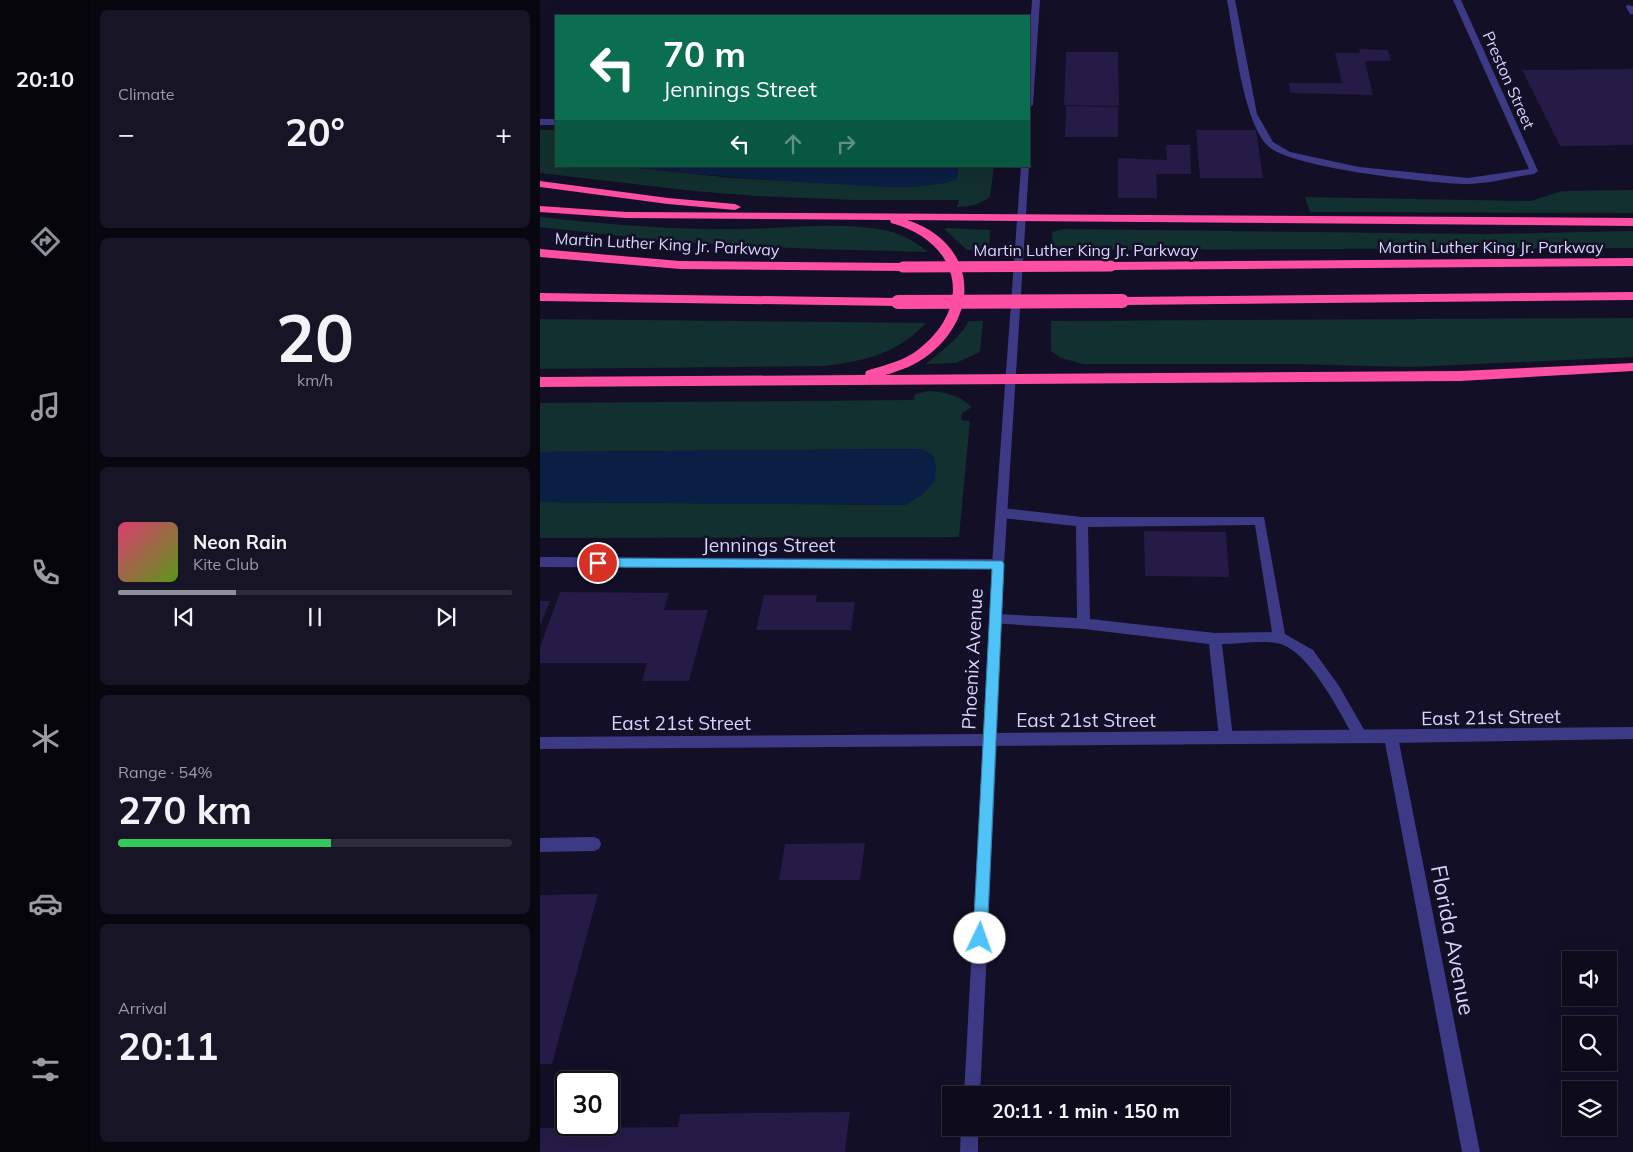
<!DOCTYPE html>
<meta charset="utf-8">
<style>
body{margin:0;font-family:Mulish,sans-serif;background:#171425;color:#f1f3f6;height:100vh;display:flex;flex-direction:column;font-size:19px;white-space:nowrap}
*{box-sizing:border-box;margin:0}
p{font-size:16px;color:#9b9ba3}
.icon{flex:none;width:28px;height:28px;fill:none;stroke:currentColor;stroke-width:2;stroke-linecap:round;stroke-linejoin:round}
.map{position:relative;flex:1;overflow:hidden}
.details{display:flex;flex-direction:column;gap:10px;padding:10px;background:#08060f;width:450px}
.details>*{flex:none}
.guide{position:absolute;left:15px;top:15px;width:475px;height:152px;border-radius:0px;box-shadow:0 5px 20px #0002,0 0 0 1px #2e2b3b;background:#0b6e4f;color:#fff;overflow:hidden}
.controls{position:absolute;left:1022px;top:951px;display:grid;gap:10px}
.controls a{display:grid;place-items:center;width:55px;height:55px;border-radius:0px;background:#0e0b1c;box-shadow:0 5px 20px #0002,0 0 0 1px #2e2b3b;font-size:25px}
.speed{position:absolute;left:15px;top:1071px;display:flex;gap:10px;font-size:25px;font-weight:700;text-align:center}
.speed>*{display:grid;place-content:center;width:65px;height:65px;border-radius:50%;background:#0e0b1c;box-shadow:0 5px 20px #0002,0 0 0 1px #2e2b3b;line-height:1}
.speed .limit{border:2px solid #111;border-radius:8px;background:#fff;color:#111}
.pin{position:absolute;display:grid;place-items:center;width:42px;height:42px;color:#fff;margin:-21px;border:2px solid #fff;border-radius:50%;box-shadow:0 1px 5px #0007}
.me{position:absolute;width:55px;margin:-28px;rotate:3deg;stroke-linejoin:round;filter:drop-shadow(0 0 4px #0008)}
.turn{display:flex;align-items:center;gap:18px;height:105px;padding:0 25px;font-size:22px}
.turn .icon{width:65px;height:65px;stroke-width:2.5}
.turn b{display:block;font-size:35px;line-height:42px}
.lanes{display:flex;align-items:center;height:48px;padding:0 25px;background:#0003;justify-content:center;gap:25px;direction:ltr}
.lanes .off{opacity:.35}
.big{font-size:38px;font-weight:700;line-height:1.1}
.details .card{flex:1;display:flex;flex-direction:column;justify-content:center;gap:8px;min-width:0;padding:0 18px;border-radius:8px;background:#171425}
.details .dial{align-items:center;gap:0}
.dial b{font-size:65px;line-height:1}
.song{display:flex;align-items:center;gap:15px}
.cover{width:60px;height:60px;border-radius:8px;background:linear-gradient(135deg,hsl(340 70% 55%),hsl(90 70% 35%))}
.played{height:5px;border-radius:2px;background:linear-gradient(90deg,#8c9099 30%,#2e2b3b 30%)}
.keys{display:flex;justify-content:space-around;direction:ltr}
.heat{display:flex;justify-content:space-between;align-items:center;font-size:28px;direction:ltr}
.charge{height:8px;border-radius:4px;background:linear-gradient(90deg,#34c759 54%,#2e2b3b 0)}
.trip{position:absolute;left:402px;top:1086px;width:288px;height:50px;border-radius:0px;background:#0e0b1c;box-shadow:0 5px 20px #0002,0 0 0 1px #2e2b3b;font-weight:700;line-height:50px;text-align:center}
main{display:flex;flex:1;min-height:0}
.tabs{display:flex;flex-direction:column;width:90px;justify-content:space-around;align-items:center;background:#06040b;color:#9b9ba3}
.tabs .icon{width:35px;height:35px}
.tabs .on{color:#8c9099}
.tabs b{font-size:22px;color:#f1f3f6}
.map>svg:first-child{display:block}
.green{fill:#12302f}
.water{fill:#0a1f44}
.building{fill:#241b47}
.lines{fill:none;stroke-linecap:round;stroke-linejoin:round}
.service{fill:#3d3a85;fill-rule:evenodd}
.minor{fill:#3d3a85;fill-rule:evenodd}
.tertiary{fill:#3d3a85;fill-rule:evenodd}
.motorway{fill:#ff4fa3;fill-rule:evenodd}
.motorway-bridge-far1{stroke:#ff4fa3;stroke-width:11}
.motorway-bridge{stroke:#ff4fa3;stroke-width:14}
.route{fill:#4fc3f7;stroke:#337fa1}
.labels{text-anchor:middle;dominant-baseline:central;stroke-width:5;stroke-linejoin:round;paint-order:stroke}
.far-street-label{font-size:16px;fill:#d9d4ff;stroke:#130f26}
.street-label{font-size:19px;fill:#d9d4ff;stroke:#130f26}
.near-street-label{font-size:22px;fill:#d9d4ff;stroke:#130f26}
</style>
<main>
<nav class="tabs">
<b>20:10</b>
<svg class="icon on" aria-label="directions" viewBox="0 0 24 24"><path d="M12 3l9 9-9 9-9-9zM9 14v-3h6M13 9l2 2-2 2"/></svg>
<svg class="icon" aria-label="music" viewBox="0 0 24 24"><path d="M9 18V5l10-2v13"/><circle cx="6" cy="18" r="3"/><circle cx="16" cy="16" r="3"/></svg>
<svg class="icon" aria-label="phone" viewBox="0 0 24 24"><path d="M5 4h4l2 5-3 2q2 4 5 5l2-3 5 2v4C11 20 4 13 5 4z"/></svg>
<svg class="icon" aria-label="climate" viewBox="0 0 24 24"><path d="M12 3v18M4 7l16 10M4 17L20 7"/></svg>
<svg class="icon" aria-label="car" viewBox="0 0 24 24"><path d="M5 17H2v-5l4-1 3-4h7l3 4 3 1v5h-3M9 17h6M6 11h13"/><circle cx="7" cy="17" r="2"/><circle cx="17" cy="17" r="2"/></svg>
<svg class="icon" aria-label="filters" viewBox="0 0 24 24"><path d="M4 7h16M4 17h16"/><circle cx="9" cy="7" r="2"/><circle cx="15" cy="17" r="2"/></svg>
</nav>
<section class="details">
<div class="card"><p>Climate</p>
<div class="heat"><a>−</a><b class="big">20°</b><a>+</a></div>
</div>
<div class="card dial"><b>20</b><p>km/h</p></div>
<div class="card">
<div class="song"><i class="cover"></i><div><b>Neon Rain</b><p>Kite Club</p></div></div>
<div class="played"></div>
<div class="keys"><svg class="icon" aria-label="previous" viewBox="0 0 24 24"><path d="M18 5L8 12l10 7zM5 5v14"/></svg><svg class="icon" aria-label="pause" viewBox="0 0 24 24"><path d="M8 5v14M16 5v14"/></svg><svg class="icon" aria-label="next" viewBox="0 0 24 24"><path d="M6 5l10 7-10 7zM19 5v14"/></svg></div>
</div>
<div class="card"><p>Range · 54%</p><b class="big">270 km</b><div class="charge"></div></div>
<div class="card"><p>Arrival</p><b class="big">20:11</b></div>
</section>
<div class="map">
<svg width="1093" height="1152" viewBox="0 0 1093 1152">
<rect width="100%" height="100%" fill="#130f26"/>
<!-- green -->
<path class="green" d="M0 130H16V166H80L193 178 360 187 404 183 417 179 418 166H454L450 197C440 204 430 207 417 207L419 200H316L216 196 154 191 0 173Z
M1093 190V213L770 212 765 197 991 201 1022 191Z
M0 217C65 224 131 230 196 229 245 229 296 221 344 230 360 233 375 241 388 252L273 249 136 242 0 227Z
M408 228 450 230 449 250H427L404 229Z
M524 229 946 234 1093 231V248L513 250 512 232Z
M1093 318V357L871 367 753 364H543L521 358 511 351V321Z
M0 319 386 323C357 354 325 361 284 366L0 369Z
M429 321H443L440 352 416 363 386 364C401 351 418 340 429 321Z
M388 391C406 392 419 395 432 407L422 413 421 420 430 421 419 537 0 538V502L366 505 382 449 0 452V403L374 400 375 394Z"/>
<!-- water -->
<path class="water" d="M80 166H418L417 179C379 192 336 186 296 184 224 180 152 174 80 166Z
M382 449 394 456 396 468 395 481 383 494 366 505 0 502V452Z"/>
<!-- building -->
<path class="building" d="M819 49 848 50 851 61H825L833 95 750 93 749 83H802L795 53H820Z
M526 52H578L579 106 524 105Z
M1093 69V145L1020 146 982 70Z
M526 106 578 107V137H525Z
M656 130H716L723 178H660Z
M626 145H650L651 174H616L617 198H578V158L627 160Z
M604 531 686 532 689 577 605 576Z
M20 592 129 593 124 610H168L149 681H102L107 663H0V647Z
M224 595H277L276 602H315L311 630H216Z
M0 601H10L0 626Z
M325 843 320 880H239L245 844Z
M58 894 12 1064H0V895Z
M310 1112 305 1152H0V1128L138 1127 140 1114Z"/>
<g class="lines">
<!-- service -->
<path class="service" d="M1087 5 1093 6V14H1090L1086 7Z
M462 508 542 517H724L745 634 773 650 799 686 826 733 828 737 826 741 821 743 816 741C801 715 768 647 736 643 719 640 699 644 682 644L693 738 691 742 686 744 681 742 679 738 669 644 544 629 450 623 449 619 450 615 455 614 537 618 536 526 462 518 458 516 456 513 458 510ZM715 525 732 632 675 633 550 619 548 527Z
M54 837 59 839 61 844 59 849 54 851 0 852V838Z"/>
<!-- minor -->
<path class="minor" d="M687 0H695L717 114 733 142 750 152 819 167 928 178 989 169 913 0H921L998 171 994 174C972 177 948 184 926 184 891 183 748 168 727 145 703 120 694 36 687 0Z
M0 119H16V125H0Z
M0 557 458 559 462 560 464 564 462 568 458 569 0 567Z
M851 731 856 733 858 737 940 1152H922L844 737 846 733Z
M450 734 455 736 457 740 440 1095H424L443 740 445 736Z
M421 1128H438V1152H420Z"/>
<!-- tertiary -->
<path class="tertiary" d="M492 0H500L493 105 489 108V49Z
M489 165V166L464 564 457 733 1093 727V739L851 743 0 749V737L443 734 452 564 481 166Z"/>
<!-- motorway -->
<path class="motorway" d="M0 181 128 198 195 204 201 207 195 210 128 204 0 187Z
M0 206 86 212 1093 218V226L367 220C436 242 443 314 387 356 375 365 360 371 345 375L920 371 1093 363V371L920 381 0 387V377L325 375 326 371C345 365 364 361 379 349 435 305 419 241 351 223L350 220 86 218 0 212Z
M0 249 140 261 363 263 369 267 363 271 140 269 0 257Z
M1093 258V266L571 270 565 266 571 262Z
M1093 292V300L582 305 576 301 582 297Z
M0 293 358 298 364 302 358 306 0 301Z"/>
<!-- motorway-bridge-far1 -->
<path class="motorway-bridge-far1" d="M363 267 571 266"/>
<!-- motorway-bridge -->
<path class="motorway-bridge" d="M358 302 582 301"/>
</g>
<!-- route -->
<path class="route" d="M58 558 462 561 464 564 447 938 445 943 440 945 435 943 433 938 452 569 58 567 52 563Z"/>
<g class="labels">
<!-- far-street labels -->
<g class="far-street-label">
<text transform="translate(969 80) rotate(66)">Preston Street</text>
<text transform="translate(127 244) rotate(3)">Martin Luther King Jr. Parkway</text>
<text x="951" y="247">Martin Luther King Jr. Parkway</text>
<text x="546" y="250">Martin Luther King Jr. Parkway</text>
</g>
<!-- street labels -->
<g class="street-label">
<text x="229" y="545">Jennings Street</text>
<text transform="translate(432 659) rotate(-87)">Phoenix Avenue</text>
<text transform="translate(951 717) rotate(-1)">East 21st Street</text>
<text x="546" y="720">East 21st Street</text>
<text x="141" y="723">East 21st Street</text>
</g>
<!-- near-street labels -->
<g class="near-street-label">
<text transform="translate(913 940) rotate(79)">Florida Avenue</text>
</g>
</g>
</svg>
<div class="controls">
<a><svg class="icon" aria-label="sound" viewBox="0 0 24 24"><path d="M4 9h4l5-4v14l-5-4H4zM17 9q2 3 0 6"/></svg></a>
<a><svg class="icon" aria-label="search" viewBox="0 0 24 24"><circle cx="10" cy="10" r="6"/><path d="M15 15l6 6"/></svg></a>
<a><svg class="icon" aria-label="layers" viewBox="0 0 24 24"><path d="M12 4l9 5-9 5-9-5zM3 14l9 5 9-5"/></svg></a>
</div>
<div class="speed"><div class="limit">30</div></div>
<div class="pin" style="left:58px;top:563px;background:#d93025"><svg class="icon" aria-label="arrive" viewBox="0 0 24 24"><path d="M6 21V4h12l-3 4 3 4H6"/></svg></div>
<svg class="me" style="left:440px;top:938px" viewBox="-20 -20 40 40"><circle r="19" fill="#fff"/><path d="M0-13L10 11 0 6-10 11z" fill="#4fc3f7"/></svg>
<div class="trip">20:11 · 1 min · 150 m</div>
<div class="guide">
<div class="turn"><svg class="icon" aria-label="left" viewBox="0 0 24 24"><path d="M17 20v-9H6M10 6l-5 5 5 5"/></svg><div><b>70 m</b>Jennings Street</div></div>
<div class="lanes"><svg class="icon" aria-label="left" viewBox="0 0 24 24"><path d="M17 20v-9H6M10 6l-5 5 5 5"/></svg><svg class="icon off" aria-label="ahead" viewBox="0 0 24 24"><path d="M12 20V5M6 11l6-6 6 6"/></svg><svg class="icon off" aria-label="right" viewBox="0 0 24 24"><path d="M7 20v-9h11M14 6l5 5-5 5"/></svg></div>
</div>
</div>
</main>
